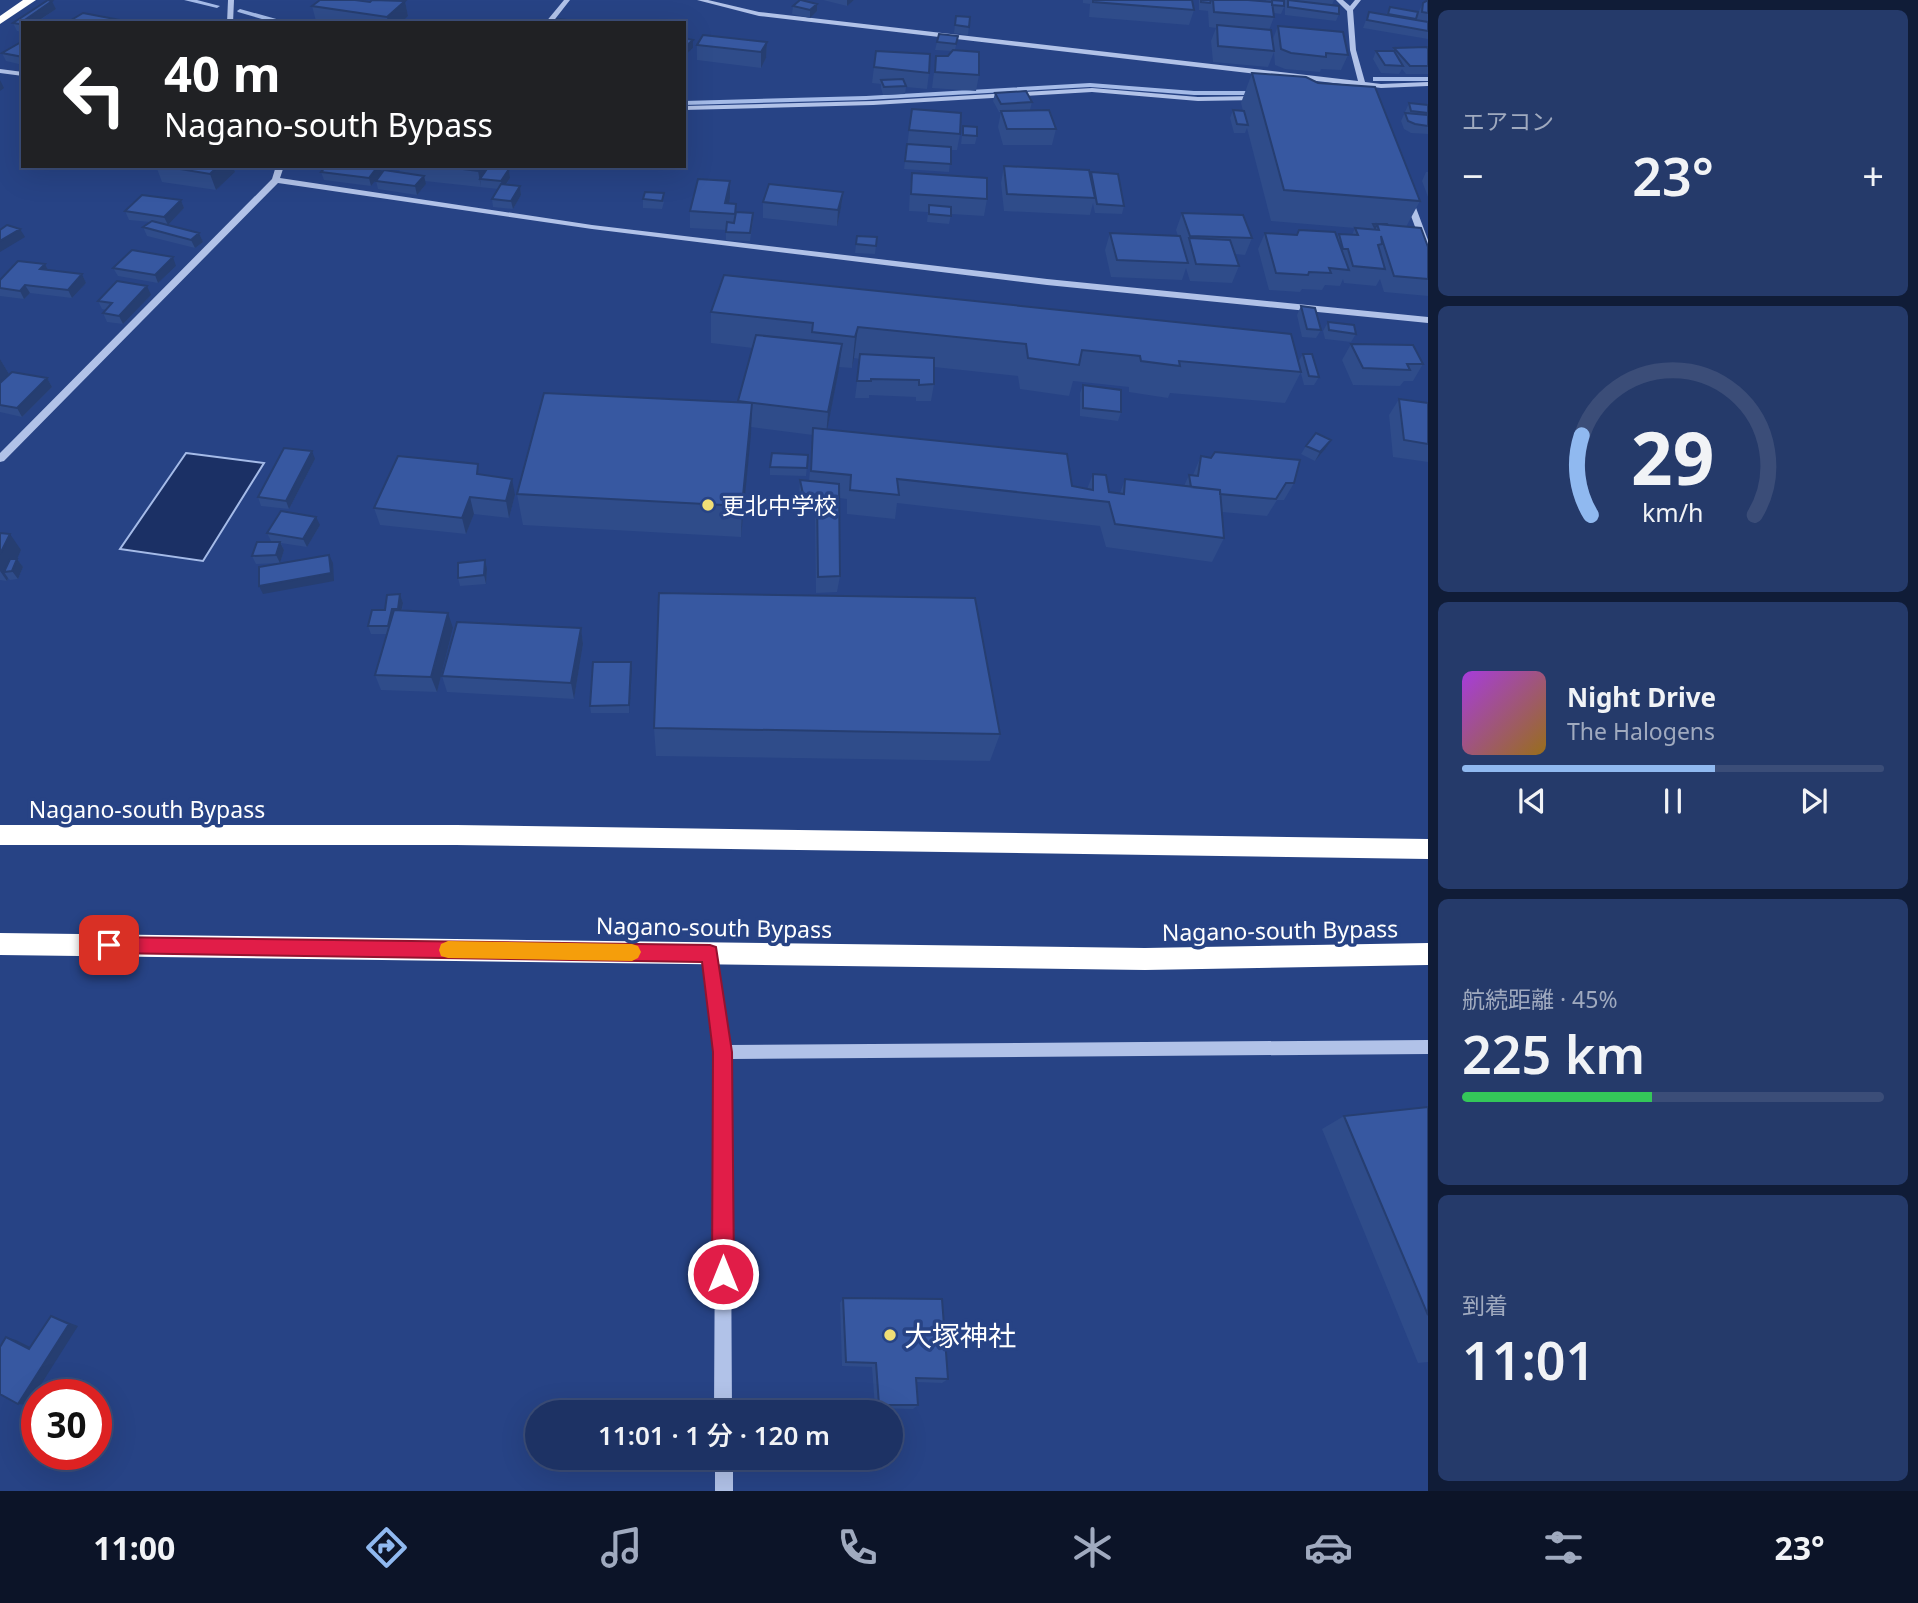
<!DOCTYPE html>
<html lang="ja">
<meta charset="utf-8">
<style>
body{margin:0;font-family:"Noto Sans","Noto Sans JP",sans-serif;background:#253a6a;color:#f1f3f6;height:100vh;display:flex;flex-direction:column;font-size:26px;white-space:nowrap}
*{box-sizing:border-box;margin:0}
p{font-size:23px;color:#a0aabf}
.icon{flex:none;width:38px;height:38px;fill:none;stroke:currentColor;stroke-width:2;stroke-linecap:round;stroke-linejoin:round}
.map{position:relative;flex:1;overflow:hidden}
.sheet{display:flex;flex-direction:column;gap:10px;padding:10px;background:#101c37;width:490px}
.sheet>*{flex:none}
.guide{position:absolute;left:21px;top:21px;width:665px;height:147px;border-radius:0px;box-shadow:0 7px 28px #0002,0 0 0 2px #3b4d78;background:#202124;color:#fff;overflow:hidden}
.speed{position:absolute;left:21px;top:1379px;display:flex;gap:14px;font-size:35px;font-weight:700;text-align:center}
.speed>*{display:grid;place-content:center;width:91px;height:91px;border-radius:50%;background:#1d3264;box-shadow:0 7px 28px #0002,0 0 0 2px #3b4d78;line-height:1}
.speed .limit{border:10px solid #d22;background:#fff;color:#111}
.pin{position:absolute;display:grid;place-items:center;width:60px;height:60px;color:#fff;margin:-30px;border-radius:14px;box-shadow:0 4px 10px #0006}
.me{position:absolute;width:77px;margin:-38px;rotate:0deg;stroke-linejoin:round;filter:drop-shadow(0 0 5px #0008)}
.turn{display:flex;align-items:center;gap:24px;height:147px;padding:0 28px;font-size:32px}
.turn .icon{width:91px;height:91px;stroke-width:2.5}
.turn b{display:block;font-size:49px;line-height:60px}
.big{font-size:52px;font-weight:600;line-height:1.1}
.sheet .card{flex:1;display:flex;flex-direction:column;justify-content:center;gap:10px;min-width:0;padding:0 24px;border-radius:10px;background:#253a6a}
.sheet .dial{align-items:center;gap:0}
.dial svg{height:182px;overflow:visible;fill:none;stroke:#3b4d78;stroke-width:7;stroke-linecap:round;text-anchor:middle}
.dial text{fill:#f1f3f6;stroke:none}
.song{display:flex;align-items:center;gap:21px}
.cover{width:84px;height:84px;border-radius:10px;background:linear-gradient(135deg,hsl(280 70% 55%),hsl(40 70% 35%))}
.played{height:7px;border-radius:4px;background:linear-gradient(90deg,#90b9f0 60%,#3b4d78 60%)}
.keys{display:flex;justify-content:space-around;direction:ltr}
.heat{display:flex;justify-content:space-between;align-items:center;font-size:38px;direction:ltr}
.charge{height:10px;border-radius:5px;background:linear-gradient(90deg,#34c759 45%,#3b4d78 0)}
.trip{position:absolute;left:525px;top:1400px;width:378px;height:70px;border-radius:35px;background:#1d3264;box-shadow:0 7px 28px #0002,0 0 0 2px #3b4d78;font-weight:600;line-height:70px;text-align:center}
.menu{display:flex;height:112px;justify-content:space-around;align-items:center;background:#0c1428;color:#a0aabf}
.menu .icon{width:49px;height:49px}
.menu .on{color:#90b9f0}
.menu b{font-size:32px;color:#f1f3f6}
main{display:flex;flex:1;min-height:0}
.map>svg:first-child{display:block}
.water{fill:#1b3065;stroke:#a5bbe8;stroke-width:2}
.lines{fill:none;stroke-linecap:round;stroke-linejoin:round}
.stream{fill:#a5bbe8;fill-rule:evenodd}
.minor{fill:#b1c2e8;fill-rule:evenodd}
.highway{fill:#fff;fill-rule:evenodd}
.wall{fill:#2f4c8a}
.shaded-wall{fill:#263e71}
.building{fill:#3758a1;stroke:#263e71;stroke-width:2}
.route{fill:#e11d48;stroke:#92132f;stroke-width:2}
.slow{fill:#f59e0b}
.poi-dot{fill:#f0de76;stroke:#274385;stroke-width:2.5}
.labels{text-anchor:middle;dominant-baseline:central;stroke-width:7;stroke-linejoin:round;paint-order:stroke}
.poi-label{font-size:23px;fill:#fff;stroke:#274385;text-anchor:start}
.street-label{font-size:23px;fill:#fff;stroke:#274385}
.near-poi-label{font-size:28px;fill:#fff;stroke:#274385;text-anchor:start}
</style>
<main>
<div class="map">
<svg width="1428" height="1491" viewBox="0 0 1428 1491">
<rect width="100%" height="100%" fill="#274385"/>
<!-- water -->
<path class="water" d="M186 453 264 463 203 561 120 549Z"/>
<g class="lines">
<!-- stream -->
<path class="stream" d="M184 0H197L220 6 217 8Z
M240 9 287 22 288 23H276L238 12 237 11Z
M1373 77H1428V81H1373Z
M1090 83 1194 91H1261L1265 93 1261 95H1194L1090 87 866 100 684 105V101L866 96Z"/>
<!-- minor -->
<path class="minor" d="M228 0H234L233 23H227Z
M564 0H570L552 23H545Z
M697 0H708L759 12 1358 81 1350 50 1347 11 1336 0H1343L1350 6 1355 0H1361L1353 10 1356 50 1365 82 1381 84 1428 82V86L1381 88 1366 86 1363 88 1359 86 759 16Z
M0 69 23 72V76L0 73Z
M1092 88 1198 97 1257 96 1261 98 1257 100 1198 101 1092 92 873 105 684 110V106L873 101Z
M276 166H284L280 178 592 225 1047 279 1428 317V323L1047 285 592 229 278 183 4 461 0 462V453L272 179Z
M1405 195 1412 197 1428 240V254L1424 251 1404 197Z
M710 947 715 948 717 953 729 1045 1428 1040V1054L730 1059 732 1412H714L716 1052 703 953 705 948Z
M715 1458H733V1491H715Z"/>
<!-- highway -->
<path class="highway" d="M23 0H36L0 24V16Z
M0 825H456L1428 839V859L456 845H0Z
M0 933 1145 948 1428 943V965L1145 970 0 955Z"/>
</g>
<!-- wall -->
<path class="wall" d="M320 0H361L370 2 405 1 408 16 401 23H327L316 21 312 6Z
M823 0H854L847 6Z
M1083 0H1192L1194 10 1189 25 1089 17 1090 4 1083 3Z
M1199 0H1248L1266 2V0H1334L1332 5 1339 14 1336 21 1285 15V7H1284L1281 14 1274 13V17L1269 30 1272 41 1278 26 1348 55 1341 70 1321 69 1320 72 1285 69 1275 65 1274 52 1268 67 1213 62 1211 41 1216 28 1209 27 1208 11 1199 10Z
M1428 0V39L1363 28 1369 12 1386 15 1390 7 1416 17 1423 3Z
M52 1 56 9 23 32 17 31 13 23Z
M793 6 817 11 810 18 792 14Z
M956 16 970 17 968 35 954 33Z
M958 36 955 50 979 75 976 91 932 88 936 56H948L952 51 935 50 937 42Z
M684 38 693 48 686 54H684Z
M23 41V65L6 61 2 53Z
M767 42 766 58 761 68 697 60V45Z
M1394 48 1428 49V74H1406L1402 69 1399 74 1381 73 1373 59 1376 51H1393Z
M876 51 929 73 927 89 906 87 905 94 883 95 881 88V84L872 83Z
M1252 73 1420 201 1406 227 1428 247V296L1384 292 1380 279 1376 286 1344 283 1343 279 1340 286 1325 285 1322 290 1302 289 1300 292 1269 290 1258 249 1265 233 1296 235 1299 230 1337 238 1339 234 1352 235 1355 228 1271 221 1247 128 1245 133H1234L1230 118 1233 110 1243 111 1241 103Z
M995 93 1032 102 1030 110 1056 129 1052 145H1003L998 127 1001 112H999L993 101Z
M1409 103 1428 105V134L1411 133 1404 129 1401 121Z
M912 109 960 134 957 150H951L949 172 904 169Z
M963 126 977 136 975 144H961Z
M156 166H233L235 172 216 190 162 182Z
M326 166H381L382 172 371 186 324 180 321 172Z
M398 166H505V169H509L510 178 506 185 520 186 521 195 513 209 493 207 492 199 498 189 425 181 426 184 417 195 378 189 376 181 400 172Z
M1004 166 1090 176 1091 172 1124 206 1122 214 1095 213 1093 203 1090 215 1004 211 1001 183Z
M1426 172H1428V197L1422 181Z
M912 173 987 199 984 216 951 214 949 224 927 222 928 212 909 211 910 189Z
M645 192 664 202 662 209 643 208V199Z
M843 192 841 208 837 226 763 218V202Z
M730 198 728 203 736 212 753 221 750 241 726 240V230L690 228V211Z
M181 200 184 208 168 225 199 233 203 242 195 248 147 236 143 227 150 222 129 220 125 211Z
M1182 213 1252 238 1245 255 1235 254 1239 266 1232 283 1190 281 1186 268 1182 280 1111 277 1105 250 1110 233 1178 236 1176 230Z
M857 236 877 237 875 254 855 253Z
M45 264 48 270 82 274 86 283 72 298 30 293 24 299 0 296V280Z
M176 266 158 283 118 276 113 268Z
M151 295 123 324 107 322 103 313 106 310 102 309 98 301Z
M1301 306 1321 330 1316 338 1302 337 1297 315Z
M711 312 1301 372 1285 403 1170 393 1168 398 1129 392V387L1073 381 1069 396 1020 389 1018 376 934 367V384L931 401H916V397L869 395V398H855L860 359 854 358 852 368 839 367 827 430 1087 489 1093 474 1109 492 1120 493 1125 479 1184 486 1189 475H1193L1201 456 1294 483 1284 500H1277L1267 516 1222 512 1224 538 1212 562 1106 547 1100 526 897 503 895 519 847 514V499L839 498 840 576 837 592 816 593 815 511 801 510 799 497 800 480 809 481 813 435 751 427 741 537 523 525 517 494 738 403 753 348 711 343Z
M1328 322 1356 334 1351 342 1325 339 1323 331Z
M1351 344 1423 364 1413 381H1404L1400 386 1353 385 1342 360Z
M1303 354 1319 377 1314 385H1304L1298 362Z
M0 359 9 374 47 378 52 387 22 417 0 412Z
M1083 385 1121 412 1118 421 1080 416V393Z
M1399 399 1428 403V462L1393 457 1389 415Z
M1331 440 1326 448 1315 461 1301 454 1306 446Z
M808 455 806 476 770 475V467Z
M315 459 289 509 261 506 258 497Z
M480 474 515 495 509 518 474 514 466 534 380 525 374 508Z
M320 525 307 547 281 543 284 550 280 563 256 564 252 556 271 541 267 533Z
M0 533 21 550 17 559 23 567 18 579 10 580 8 578 7 581 0 580Z
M487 569 486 584 460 586 458 578Z
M400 594 403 603 402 610 453 628 437 692 381 690 375 675 387 634H371L368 626Z
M581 628 583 644 574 699 447 692 442 676Z
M632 670 629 713H591L590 706Z
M654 728 1000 734 990 761 656 756Z
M1428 1107V1362L1418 1363 1322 1129 1344 1116Z
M843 1298 948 1379 942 1383 916 1382 918 1405 913 1409 875 1408 872 1367 842 1366 840 1303Z"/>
<!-- shaded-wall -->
<path class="shaded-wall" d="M847 0H854L847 6Z
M52 1 56 9 35 23H23V32L19 24Z
M405 1 408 16 401 23H388L387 17Z
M817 4V11L810 18V10Z
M693 40V48L686 54V46Z
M767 42 766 58 761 68V52Z
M0 80 4 88 0 91Z
M218 166H233L235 172 216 190 210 174Z
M378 166H381L382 172 371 186 369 178Z
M482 166H495L480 179 481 187 478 171Z
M509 169 510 178 502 190 501 181Z
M424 176 426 184 417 195 415 186Z
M730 181V198L726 214 725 203Z
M520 186 521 195 513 209 511 201Z
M843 192 841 208 837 226 838 210Z
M181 200 184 208 168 225 164 217Z
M20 229 25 237 0 252V241Z
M199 233 203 242 195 248 191 240Z
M173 257 176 266 158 283 155 275Z
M45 264 49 272 40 269Z
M82 274 86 283 72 298 68 290Z
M25 285 30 293 24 299 20 291Z
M147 286 151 295 123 324 119 316Z
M858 327 854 358 852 368 855 337Z
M842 344 839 369 826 436 828 412Z
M0 359 9 374 0 384Z
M47 378 52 387 22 417 17 408Z
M752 403 751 435 741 537 742 506Z
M1331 440 1326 448 1315 461 1320 452Z
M312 451 315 459 289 509 286 501Z
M512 479 515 495 509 518 506 501Z
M470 497 474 514 466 534 462 518Z
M316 517 320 525 307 547 303 539Z
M10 534 21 550 12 571 4 572 8 578 7 581 0 571V554Z
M280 542 284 550 280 563 276 555Z
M329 555 333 563 334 581 263 594 259 586Z
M17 559 23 567 18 579 12 571Z
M485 560 487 569 486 584 484 575Z
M400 594 403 603 400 617 398 609Z
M448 613 453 628 437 692 431 677Z
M581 628 583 644 574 699 571 683Z
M631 662 632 670 629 713V705Z
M51 1316 78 1326 28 1405 18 1404Z
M6 1337 16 1340 38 1351 29 1349Z"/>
<!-- building -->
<path class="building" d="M48 0 52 1 19 24 13 23Z
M320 0H355L370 2 372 0 405 1 387 17 312 6Z
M800 0H801L817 4 810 10 793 6Z
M1093 0H1192L1194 10 1093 2Z
M1201 0H1211L1210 3 1201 2Z
M1213 0H1248L1272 2 1274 17 1214 12Z
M1272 0 1284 1V6L1272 5Z
M1288 0 1339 6V14L1288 7Z
M1428 0V13L1422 12 1423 3Z
M1390 7 1418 12 1416 19 1388 14Z
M1369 12 1428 22V31L1367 20Z
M83 13 120 20 115 23 68 22Z
M956 16 970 17 969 27 955 25Z
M557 19 586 22 554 23Z
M1217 25 1271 30 1274 51 1218 46Z
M1278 26 1343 32 1348 55 1326 53V57L1291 53 1281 49Z
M939 34 958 36 956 44 937 42Z
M703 35 767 42 761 52 697 45Z
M684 38 693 40 686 46H684Z
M23 41V57L2 53Z
M1427 47 1428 49V66H1410L1394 48Z
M953 50 979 52V75L935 72 936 56H948Z
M876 51 930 54 929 73 874 67Z
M1376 51H1394L1403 66 1385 65Z
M1252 73 1306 77 1318 83 1375 87 1420 201 1284 190Z
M903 79 906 86 884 87 881 80Z
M1026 91 1032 102 1001 104 995 93Z
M1409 103 1428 105V113L1411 111Z
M912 109 961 113 960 134 909 130Z
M1049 110 1056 129H1007L1001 111Z
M1233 110 1244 111 1248 125 1237 124Z
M1405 113 1428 115V126L1415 124 1408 121Z
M963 126 977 127V136L963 135Z
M907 144 951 147V164L905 161Z
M162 166H218L210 174Z
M326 166H378L369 178 321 172Z
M438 166H482L478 171Z
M489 166H501L499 168 509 169 501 181 480 179Z
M1004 166 1089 170 1095 198 1007 194Z
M384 170 424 176 415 186 376 181Z
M1091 172 1118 174 1124 206 1097 204Z
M912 173 987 178V199L911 194Z
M698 179 730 181 725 203 736 204 735 214 690 211Z
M501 184 520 186 511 201 492 199Z
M769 184 843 192 838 210 763 202Z
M645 192 664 193 662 201 643 199Z
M142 195 181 200 164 217 125 211Z
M929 205 951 207V216L929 214Z
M736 212 753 213 750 233 726 232 727 222 734 223Z
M1182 213 1243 215 1252 238 1190 236Z
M152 221 199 233 191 240 143 227Z
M1373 224H1387L1388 225 1377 224 1375 228Z
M1377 224 1421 228 1428 247V279L1394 276 1381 236 1382 244 1378 245 1385 269 1353 266 1348 249H1343L1339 234 1358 235 1355 228 1379 230Z
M7 225 20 229 0 241V230Z
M1299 230 1335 232 1349 270 1329 268 1331 273 1309 272 1308 275 1276 273 1265 233 1297 235Z
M1110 233 1180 236 1188 263 1117 260Z
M857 236 877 237 876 246 856 244Z
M1189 238 1230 240 1239 266 1196 264Z
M132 250 173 257 155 275 113 268Z
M18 261 45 264 40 269 82 274 68 290 25 285 20 291 0 288V280Z
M724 275 1291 334 1301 372 1179 361 1180 366 1141 361 1140 356 1082 350 1079 365 1028 358 1026 344 858 327 855 337 812 332 813 323 711 312Z
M117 281 147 286 119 316 103 313 112 303 98 301Z
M1301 306 1315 308 1321 330 1307 329Z
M1328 322 1354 325 1356 334 1329 330Z
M756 335 842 344 828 412 738 401Z
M1351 344 1413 345 1423 364H1407L1410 370 1363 368Z
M860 354 934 358V384L919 385V380L871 379V381H857Z
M1303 354H1312L1319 377 1309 376Z
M12 372 47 378 17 408 0 405V383Z
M1083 385 1121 390V412L1083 408Z
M544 393 752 403 742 506 517 494Z
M1399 399 1428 403V444L1404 440Z
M813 428 1067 454 1072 486 1093 490V474L1106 475 1109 492 1124 494 1125 479 1220 490 1224 538 1115 524 1109 502 897 479 899 495 850 490 851 475 811 471Z
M1316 433 1331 440 1320 452 1306 446Z
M284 448 312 451 286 501 258 497Z
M1215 452 1300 460 1294 483H1286L1276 499 1220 494V490L1191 487 1189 475 1198 476 1201 456 1211 458Z
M772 453 808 455 807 468 770 467Z
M398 456 478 464 477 474 512 479 506 501 470 497 462 518 374 508Z
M800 480 839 484 840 576 818 577 817 495 803 494Z
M281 511 316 517 303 539 267 533Z
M0 533 10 534 0 554Z
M257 542H280L276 555 252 556Z
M329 555 331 573 259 586V567Z
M10 559H17L12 571 4 572Z
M485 560 484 575 458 578V563Z
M659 593 975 598 1000 734 654 728Z
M400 594 398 609H392L388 626H368L372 610H385L387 595Z
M394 610 448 613 431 677 375 675Z
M457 622 581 628 571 683 442 676Z
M593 662H631L629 705 590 706Z
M1428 1107V1315L1344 1116Z
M843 1298 942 1299 948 1379 916 1378 918 1405H879L876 1363 846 1362Z
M51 1316 69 1324 18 1404 0 1394V1347L6 1337 29 1349Z"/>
<!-- route -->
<path class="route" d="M109 937 710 945 716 947 732 1052 734 1274 731 1281 723 1284 716 1281 712 1274 713 1052 702 962 109 953 103 951 100 945 103 939Z"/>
<!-- slow -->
<path class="slow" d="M448 941 632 944 638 946 641 952 638 958 632 961 448 958 441 956 439 950 441 944Z"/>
<!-- markers -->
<g class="poi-dot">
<circle cx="708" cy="505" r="7"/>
<circle cx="890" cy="1335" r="7"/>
</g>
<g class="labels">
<!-- poi labels -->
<g class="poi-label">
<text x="722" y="505">更北中学校</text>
</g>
<!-- street labels -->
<g class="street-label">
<text x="147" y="809">Nagano-south Bypass</text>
<text transform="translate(714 927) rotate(1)">Nagano-south Bypass</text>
<text transform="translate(1280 930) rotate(-1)">Nagano-south Bypass</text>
</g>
<!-- near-poi labels -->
<g class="near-poi-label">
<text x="904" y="1335">大塚神社</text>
</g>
</g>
</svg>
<div class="speed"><div class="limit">30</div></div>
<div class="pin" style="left:109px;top:945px;background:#d93025"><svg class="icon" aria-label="arrive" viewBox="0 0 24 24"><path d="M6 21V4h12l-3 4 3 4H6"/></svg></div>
<svg class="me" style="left:723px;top:1274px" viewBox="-20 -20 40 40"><circle r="17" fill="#e11d48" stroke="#fff" stroke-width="3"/><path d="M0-11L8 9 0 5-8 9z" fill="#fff"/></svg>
<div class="trip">11:01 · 1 分 · 120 m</div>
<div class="guide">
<div class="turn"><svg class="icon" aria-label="left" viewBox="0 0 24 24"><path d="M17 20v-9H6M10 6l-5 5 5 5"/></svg><div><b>40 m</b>Nagano-south Bypass</div></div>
</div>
</div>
<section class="sheet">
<div class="card"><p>エアコン</p>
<div class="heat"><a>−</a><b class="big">23°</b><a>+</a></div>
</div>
<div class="card dial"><svg viewBox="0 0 100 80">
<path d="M14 69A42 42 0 1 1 86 69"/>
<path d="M14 69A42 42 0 0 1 10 34" stroke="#90b9f0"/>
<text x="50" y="56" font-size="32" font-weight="700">29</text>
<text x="50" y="72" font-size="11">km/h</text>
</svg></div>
<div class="card">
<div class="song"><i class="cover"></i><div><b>Night Drive</b><p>The Halogens</p></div></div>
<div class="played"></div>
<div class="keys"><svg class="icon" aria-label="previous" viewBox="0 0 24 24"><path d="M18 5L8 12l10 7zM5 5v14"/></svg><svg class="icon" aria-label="pause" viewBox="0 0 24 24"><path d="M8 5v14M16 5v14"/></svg><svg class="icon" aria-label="next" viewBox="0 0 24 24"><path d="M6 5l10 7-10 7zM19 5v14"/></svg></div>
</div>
<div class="card"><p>航続距離 · 45%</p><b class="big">225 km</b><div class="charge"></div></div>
<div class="card"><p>到着</p><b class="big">11:01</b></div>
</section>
</main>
<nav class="menu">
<b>11:00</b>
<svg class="icon on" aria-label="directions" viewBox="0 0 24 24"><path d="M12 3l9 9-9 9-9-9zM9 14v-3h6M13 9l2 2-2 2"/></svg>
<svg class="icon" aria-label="music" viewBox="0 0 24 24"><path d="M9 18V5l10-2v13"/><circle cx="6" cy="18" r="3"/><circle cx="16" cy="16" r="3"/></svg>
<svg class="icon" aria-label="phone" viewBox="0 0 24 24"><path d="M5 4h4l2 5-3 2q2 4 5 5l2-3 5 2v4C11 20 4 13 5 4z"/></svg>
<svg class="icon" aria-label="climate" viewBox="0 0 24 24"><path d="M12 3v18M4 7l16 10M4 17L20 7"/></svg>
<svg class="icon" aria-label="car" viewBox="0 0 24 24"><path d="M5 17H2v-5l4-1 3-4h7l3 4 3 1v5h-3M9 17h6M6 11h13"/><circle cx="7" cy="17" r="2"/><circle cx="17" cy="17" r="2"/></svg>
<svg class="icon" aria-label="filters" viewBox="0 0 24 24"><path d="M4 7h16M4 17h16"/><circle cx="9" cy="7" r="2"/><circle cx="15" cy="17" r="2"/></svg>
<b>23°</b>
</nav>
